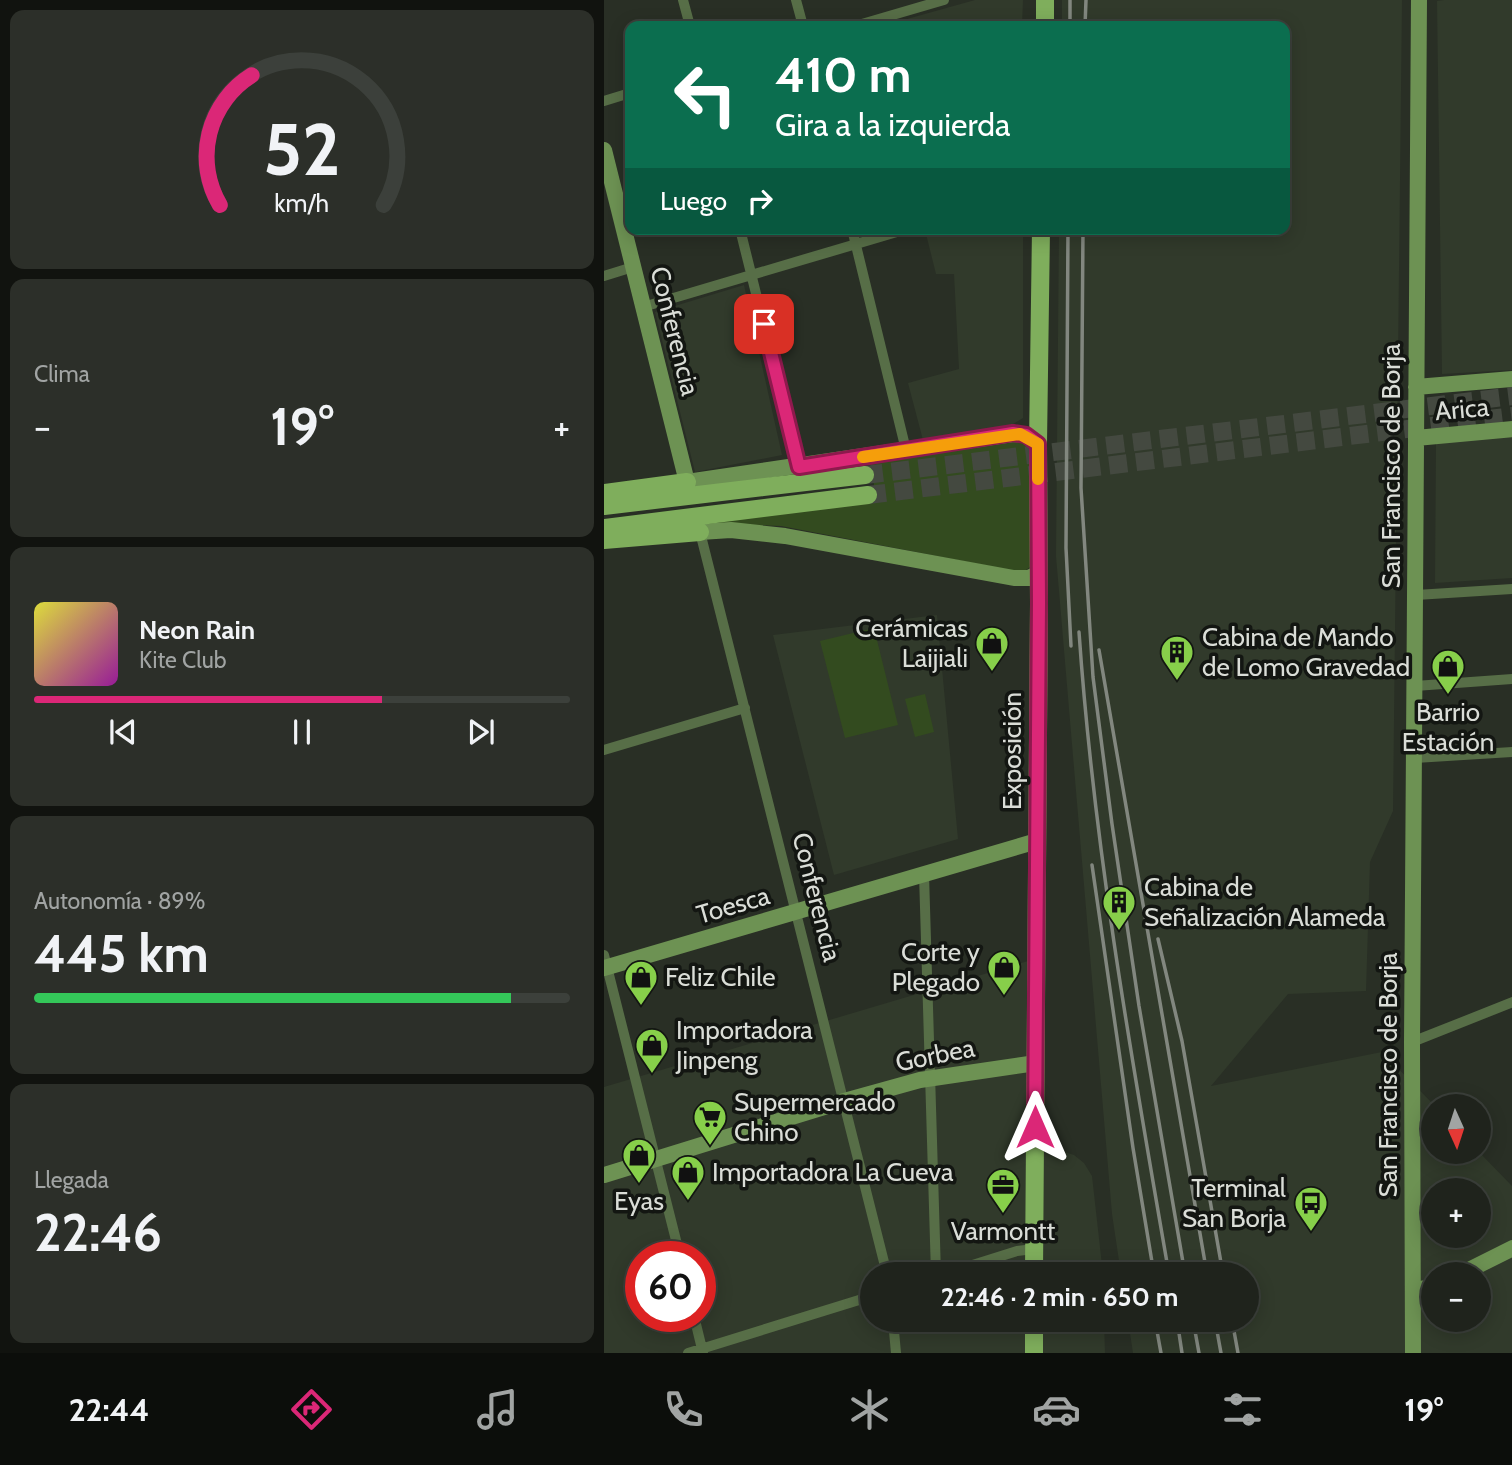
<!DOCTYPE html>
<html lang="es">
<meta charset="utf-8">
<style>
body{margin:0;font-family:Cabin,sans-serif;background:#2c2f29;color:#f1f3f6;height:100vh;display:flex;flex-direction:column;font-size:26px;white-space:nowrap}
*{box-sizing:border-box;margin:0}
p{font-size:23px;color:#a1a4a3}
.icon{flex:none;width:38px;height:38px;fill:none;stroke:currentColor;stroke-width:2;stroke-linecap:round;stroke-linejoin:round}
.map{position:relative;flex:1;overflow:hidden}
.side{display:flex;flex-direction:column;gap:10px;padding:10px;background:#11130f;width:604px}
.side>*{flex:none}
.banner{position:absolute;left:21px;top:21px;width:665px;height:214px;border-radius:14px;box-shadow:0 4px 18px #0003,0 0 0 2px #3c403b;background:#0b6e4f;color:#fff;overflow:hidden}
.needle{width:46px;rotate:177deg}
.fabs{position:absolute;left:817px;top:1094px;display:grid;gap:14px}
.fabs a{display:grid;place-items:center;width:70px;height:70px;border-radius:50%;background:#1f231c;box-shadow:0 4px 18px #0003,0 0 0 2px #3c403b;font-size:35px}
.speed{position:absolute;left:21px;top:1241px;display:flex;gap:14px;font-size:35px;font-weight:700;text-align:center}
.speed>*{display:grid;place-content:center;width:91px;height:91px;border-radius:50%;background:#1f231c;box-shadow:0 4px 18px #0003,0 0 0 2px #3c403b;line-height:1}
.speed .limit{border:10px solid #d22;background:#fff;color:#111}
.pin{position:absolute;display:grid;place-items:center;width:60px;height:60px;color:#fff;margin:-30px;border-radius:14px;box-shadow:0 4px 10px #0006}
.me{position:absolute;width:77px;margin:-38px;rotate:0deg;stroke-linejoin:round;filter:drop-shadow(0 0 5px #0008)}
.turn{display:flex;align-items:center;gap:24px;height:147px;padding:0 35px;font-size:32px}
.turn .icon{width:91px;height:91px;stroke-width:2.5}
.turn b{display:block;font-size:49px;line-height:60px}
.then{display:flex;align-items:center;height:66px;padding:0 35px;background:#0003;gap:14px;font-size:26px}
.big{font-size:52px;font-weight:700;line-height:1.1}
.side .tile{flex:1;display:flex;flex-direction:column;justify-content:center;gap:10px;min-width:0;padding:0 24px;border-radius:14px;background:#2c2f29}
.side .dial{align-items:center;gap:0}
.dial svg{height:182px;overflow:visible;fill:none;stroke:#3c403b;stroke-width:7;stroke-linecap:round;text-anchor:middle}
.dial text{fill:#f1f3f6;stroke:none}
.song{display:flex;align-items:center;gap:21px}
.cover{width:84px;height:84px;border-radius:10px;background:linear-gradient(135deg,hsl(60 70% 55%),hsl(300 70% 35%))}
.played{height:7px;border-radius:4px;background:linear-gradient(90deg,#db2777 65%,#3c403b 65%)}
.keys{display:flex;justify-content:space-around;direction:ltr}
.heat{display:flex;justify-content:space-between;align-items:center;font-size:38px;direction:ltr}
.charge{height:10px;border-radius:5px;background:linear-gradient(90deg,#34c759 89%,#3c403b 0)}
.trip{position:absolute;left:256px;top:1262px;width:399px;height:70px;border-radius:35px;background:#1f231c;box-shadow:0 4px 18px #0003,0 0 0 2px #3c403b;font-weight:700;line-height:70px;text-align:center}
.dock{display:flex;height:112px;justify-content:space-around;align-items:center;background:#0c0e0b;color:#a1a4a3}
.dock .icon{width:49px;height:49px}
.dock .active{color:#db2777}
.dock b{font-size:32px;color:#f1f3f6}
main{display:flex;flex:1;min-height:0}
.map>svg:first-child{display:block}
.built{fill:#313a2b;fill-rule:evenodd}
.green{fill:#334b1f}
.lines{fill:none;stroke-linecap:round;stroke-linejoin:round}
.primary-tunnel{stroke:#444940;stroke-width:18;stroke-dasharray:18 9;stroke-linecap:butt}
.street{stroke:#576e47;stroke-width:10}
.secondary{stroke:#6d9253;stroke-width:16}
.primary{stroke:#7fae5c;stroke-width:18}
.rail{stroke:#82877f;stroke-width:3.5}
.route-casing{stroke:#8e194d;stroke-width:18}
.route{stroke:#db2777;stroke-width:12}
.slow{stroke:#f59e0b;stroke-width:12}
.labels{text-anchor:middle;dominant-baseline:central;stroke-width:7;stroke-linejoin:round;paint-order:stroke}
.street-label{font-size:26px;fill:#daddd7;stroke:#131612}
.poi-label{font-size:26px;fill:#daddd7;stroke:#131612;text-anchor:start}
</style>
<main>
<section class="side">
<div class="tile dial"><svg viewBox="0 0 100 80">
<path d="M14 69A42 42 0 1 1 86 69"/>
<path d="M14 69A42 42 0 0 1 28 12" stroke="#db2777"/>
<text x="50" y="56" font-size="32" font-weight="700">52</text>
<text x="50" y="72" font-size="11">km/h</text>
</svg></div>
<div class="tile"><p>Clima</p>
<div class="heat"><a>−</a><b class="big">19°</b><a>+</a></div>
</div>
<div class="tile">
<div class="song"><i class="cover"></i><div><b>Neon Rain</b><p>Kite Club</p></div></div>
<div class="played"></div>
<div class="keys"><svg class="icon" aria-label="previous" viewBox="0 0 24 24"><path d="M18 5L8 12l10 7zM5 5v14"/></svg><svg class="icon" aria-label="pause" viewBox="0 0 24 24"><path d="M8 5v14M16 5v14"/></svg><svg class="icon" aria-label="next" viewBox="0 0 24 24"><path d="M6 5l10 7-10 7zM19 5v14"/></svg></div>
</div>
<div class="tile"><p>Autonomía · 89%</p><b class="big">445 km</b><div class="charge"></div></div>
<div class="tile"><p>Llegada</p><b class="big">22:46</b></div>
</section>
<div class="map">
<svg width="909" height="1353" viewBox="0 0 909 1353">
<rect width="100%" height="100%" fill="#292f25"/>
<!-- built -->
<path class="built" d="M371 0H419L418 26H278Z
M458 0H798L789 811 766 862 762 991 684 994 607 1086 778 1052 831 1106 830 1152H875L908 1186V1353H529L524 1320H642V1274H517L508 1214 452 556 455 229H681V26H458ZM830 1190H875V1236H830ZM830 1274H875V1320H830Z
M840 0H908V370L838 374 833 1Z
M419 229V418L404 427 319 440 304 383 355 369 350 274H332L321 230Z
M140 285 178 455 91 472 51 312Z
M908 437V578L831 583 832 443Z
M333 615 354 839 230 875 169 635Z
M424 961 425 1153 458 1151 470 1155 480 1163 488 1176 499 1274H268V1320H500L501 1353H0V1087ZM37 1256H96V1316H37Z"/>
<!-- green -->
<path class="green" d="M414 436 429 448V565L422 570 411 571 177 526 119 524 112 521 272 498 266 460Z
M270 628 294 725 241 738 216 641Z
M321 694 330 732 311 737 301 699Z"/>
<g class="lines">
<!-- primary-tunnel -->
<path class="primary-tunnel" d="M261 475 909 396
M264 495 909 416"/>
<!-- street -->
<path class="street" d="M79 0 86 26
M192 0 199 26
M251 26 340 0
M0 101 26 93
M136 229 195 467
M248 229 302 450
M0 276 29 267
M39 307 303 229
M96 532 283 1274
M812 595 909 589
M811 686 909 679
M0 750 141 708
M811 758 909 752
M320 874 332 1274
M0 955 76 1256
M808 1042 909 1002
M340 1274 413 1251 430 1249
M90 1316 99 1353
M289 1320 292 1353
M84 1353 268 1296"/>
<!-- secondary -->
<path class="secondary" d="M0 150 83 482 409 434 422 435 434 444
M812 387 909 379
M812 438 909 429
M96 532 127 530 181 536 410 578H425L435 573
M0 968 433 841
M0 1175 233 1103 316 1080 432 1063
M857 1274 909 1248
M809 1290 830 1287
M809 1353 808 1042 815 0"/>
<!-- primary -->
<path class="primary" d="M441 26V0
M0 493 83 482
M0 506 261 475
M0 528 264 495
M0 540 96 532
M430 1274 435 603 434 444 437 229
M430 1353V1320"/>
<!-- rail -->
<path class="rail" d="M466 26V0
M481 26 482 0
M464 229 462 548 467 646
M479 229 477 488 489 677 508 824 535 1006 581 1274
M475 632C490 848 528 1061 565 1274
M495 650 603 1274
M488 865 529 1148 550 1274
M554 939 578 1041 619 1274
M551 1320 557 1353
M573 1320 578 1353
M589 1320 595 1353
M611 1320 617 1353
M628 1320 634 1353"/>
</g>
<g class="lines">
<defs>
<path id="route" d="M160 324 195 467 409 433 422 435 434 444 435 603 431 1127"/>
</defs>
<!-- route casing -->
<use href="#route" class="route-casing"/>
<!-- route -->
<use href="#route" class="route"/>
<!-- slow -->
<path class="slow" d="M259 457 416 434 434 444V479"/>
</g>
<!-- icons -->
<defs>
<symbol id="shop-pin" viewBox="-11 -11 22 30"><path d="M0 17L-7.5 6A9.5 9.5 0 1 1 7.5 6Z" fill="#87cf4a" stroke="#131612"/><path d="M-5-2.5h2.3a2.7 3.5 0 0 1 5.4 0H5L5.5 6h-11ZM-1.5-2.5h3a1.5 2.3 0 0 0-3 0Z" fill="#111"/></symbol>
<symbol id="building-pin" viewBox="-11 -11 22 30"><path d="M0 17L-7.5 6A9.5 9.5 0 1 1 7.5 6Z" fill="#87cf4a" stroke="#131612"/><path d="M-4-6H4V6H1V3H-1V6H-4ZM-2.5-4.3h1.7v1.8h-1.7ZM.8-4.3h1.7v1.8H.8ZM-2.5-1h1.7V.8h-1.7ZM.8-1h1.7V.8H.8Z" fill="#111"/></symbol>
<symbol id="supermarket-pin" viewBox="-11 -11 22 30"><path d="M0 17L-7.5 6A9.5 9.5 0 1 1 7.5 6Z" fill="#87cf4a" stroke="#131612"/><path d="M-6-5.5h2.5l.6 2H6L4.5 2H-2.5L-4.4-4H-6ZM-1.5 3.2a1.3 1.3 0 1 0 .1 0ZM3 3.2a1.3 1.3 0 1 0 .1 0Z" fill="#111"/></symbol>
<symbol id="office-pin" viewBox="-11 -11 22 30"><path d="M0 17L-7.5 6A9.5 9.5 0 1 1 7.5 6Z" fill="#87cf4a" stroke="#131612"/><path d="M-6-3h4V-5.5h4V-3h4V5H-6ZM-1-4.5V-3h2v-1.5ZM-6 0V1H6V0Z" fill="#111"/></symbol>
<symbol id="bus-pin" viewBox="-11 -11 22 30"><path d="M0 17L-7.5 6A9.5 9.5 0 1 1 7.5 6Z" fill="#87cf4a" stroke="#131612"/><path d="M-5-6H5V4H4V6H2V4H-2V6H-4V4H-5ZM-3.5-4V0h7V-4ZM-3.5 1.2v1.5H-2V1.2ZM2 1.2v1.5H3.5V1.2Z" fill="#111"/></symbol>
</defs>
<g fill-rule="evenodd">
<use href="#shop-pin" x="369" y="624" width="38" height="52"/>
<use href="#building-pin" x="554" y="633" width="38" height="52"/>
<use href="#shop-pin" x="825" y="647" width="38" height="52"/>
<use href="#building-pin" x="496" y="883" width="38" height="52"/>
<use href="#shop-pin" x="381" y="948" width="38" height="52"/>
<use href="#shop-pin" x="18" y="958" width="38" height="52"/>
<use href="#shop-pin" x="29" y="1026" width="38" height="52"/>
<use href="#supermarket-pin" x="87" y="1098" width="38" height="52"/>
<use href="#shop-pin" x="16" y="1136" width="38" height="52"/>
<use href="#shop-pin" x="65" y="1153" width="38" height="52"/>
<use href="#office-pin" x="380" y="1166" width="38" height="52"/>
<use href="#bus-pin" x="688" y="1184" width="38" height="52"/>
</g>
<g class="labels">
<!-- street labels -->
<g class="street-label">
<text transform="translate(71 331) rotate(76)">Conferencia</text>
<text transform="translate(858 409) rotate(-5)">Arica</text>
<text transform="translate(787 466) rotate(-90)">San Francisco de Borja</text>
<text transform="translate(408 751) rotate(-90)">Exposición</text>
<text transform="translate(213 897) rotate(76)">Conferencia</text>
<text transform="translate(129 905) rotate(-16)">Toesca</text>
<text transform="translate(331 1055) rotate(-11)">Gorbea</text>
<text transform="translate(784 1075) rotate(-90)">San Francisco de Borja</text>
</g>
<!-- poi labels -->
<g class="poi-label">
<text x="364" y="628" text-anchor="end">Cerámicas<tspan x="364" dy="30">Laijiali</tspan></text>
<text x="598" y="637">Cabina de Mando<tspan x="598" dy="30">de Lomo Gravedad</tspan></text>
<text x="844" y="712" text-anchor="middle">Barrio<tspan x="844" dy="30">Estación</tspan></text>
<text x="540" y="887">Cabina de<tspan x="540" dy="30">Señalización Alameda</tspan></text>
<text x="376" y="952" text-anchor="end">Corte y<tspan x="376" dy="30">Plegado</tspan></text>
<text x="61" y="977">Feliz Chile</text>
<text x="72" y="1030">Importadora<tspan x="72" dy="30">Jinpeng</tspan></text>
<text x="130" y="1102">Supermercado<tspan x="130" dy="30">Chino</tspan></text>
<text x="108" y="1172">Importadora La Cueva</text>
<text x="682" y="1188" text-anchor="end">Terminal<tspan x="682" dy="30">San Borja</tspan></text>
<text x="35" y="1201" text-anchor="middle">Eyas</text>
<text x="399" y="1231" text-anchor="middle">Varmontt</text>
</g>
</g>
</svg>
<div class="fabs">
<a><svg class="needle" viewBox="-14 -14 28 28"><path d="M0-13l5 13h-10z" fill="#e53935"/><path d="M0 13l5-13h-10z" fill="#a1a4a3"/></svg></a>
<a>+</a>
<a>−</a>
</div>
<div class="speed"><div class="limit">60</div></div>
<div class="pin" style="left:160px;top:324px;background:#d93025"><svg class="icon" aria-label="arrive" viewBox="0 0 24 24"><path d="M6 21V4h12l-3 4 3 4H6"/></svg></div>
<svg class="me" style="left:431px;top:1127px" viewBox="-20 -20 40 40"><path d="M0-17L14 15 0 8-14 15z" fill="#db2777" stroke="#fff" stroke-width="4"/></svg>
<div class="trip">22:46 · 2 min · 650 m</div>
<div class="banner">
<div class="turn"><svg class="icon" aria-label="left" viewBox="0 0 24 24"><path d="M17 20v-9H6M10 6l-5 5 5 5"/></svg><div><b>410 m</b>Gira a la izquierda</div></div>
<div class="then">Luego<svg class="icon" aria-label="right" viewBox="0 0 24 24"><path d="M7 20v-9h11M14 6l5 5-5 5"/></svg></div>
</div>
</div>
</main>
<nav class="dock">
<b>22:44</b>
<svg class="icon active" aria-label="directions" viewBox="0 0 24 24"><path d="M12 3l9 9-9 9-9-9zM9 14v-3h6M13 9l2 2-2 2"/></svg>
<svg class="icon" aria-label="music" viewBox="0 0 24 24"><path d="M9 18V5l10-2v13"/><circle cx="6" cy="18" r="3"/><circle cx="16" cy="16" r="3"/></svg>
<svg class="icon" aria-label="phone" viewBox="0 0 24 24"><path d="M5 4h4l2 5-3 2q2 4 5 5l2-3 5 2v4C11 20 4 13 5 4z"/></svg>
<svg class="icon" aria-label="climate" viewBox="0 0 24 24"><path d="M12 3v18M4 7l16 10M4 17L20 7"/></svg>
<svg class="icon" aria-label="car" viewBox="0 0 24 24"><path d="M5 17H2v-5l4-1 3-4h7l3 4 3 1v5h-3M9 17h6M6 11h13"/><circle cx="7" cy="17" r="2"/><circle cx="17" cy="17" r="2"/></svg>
<svg class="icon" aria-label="filters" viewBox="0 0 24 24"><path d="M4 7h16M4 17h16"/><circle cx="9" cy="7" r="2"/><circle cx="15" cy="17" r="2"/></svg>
<b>19°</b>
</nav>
